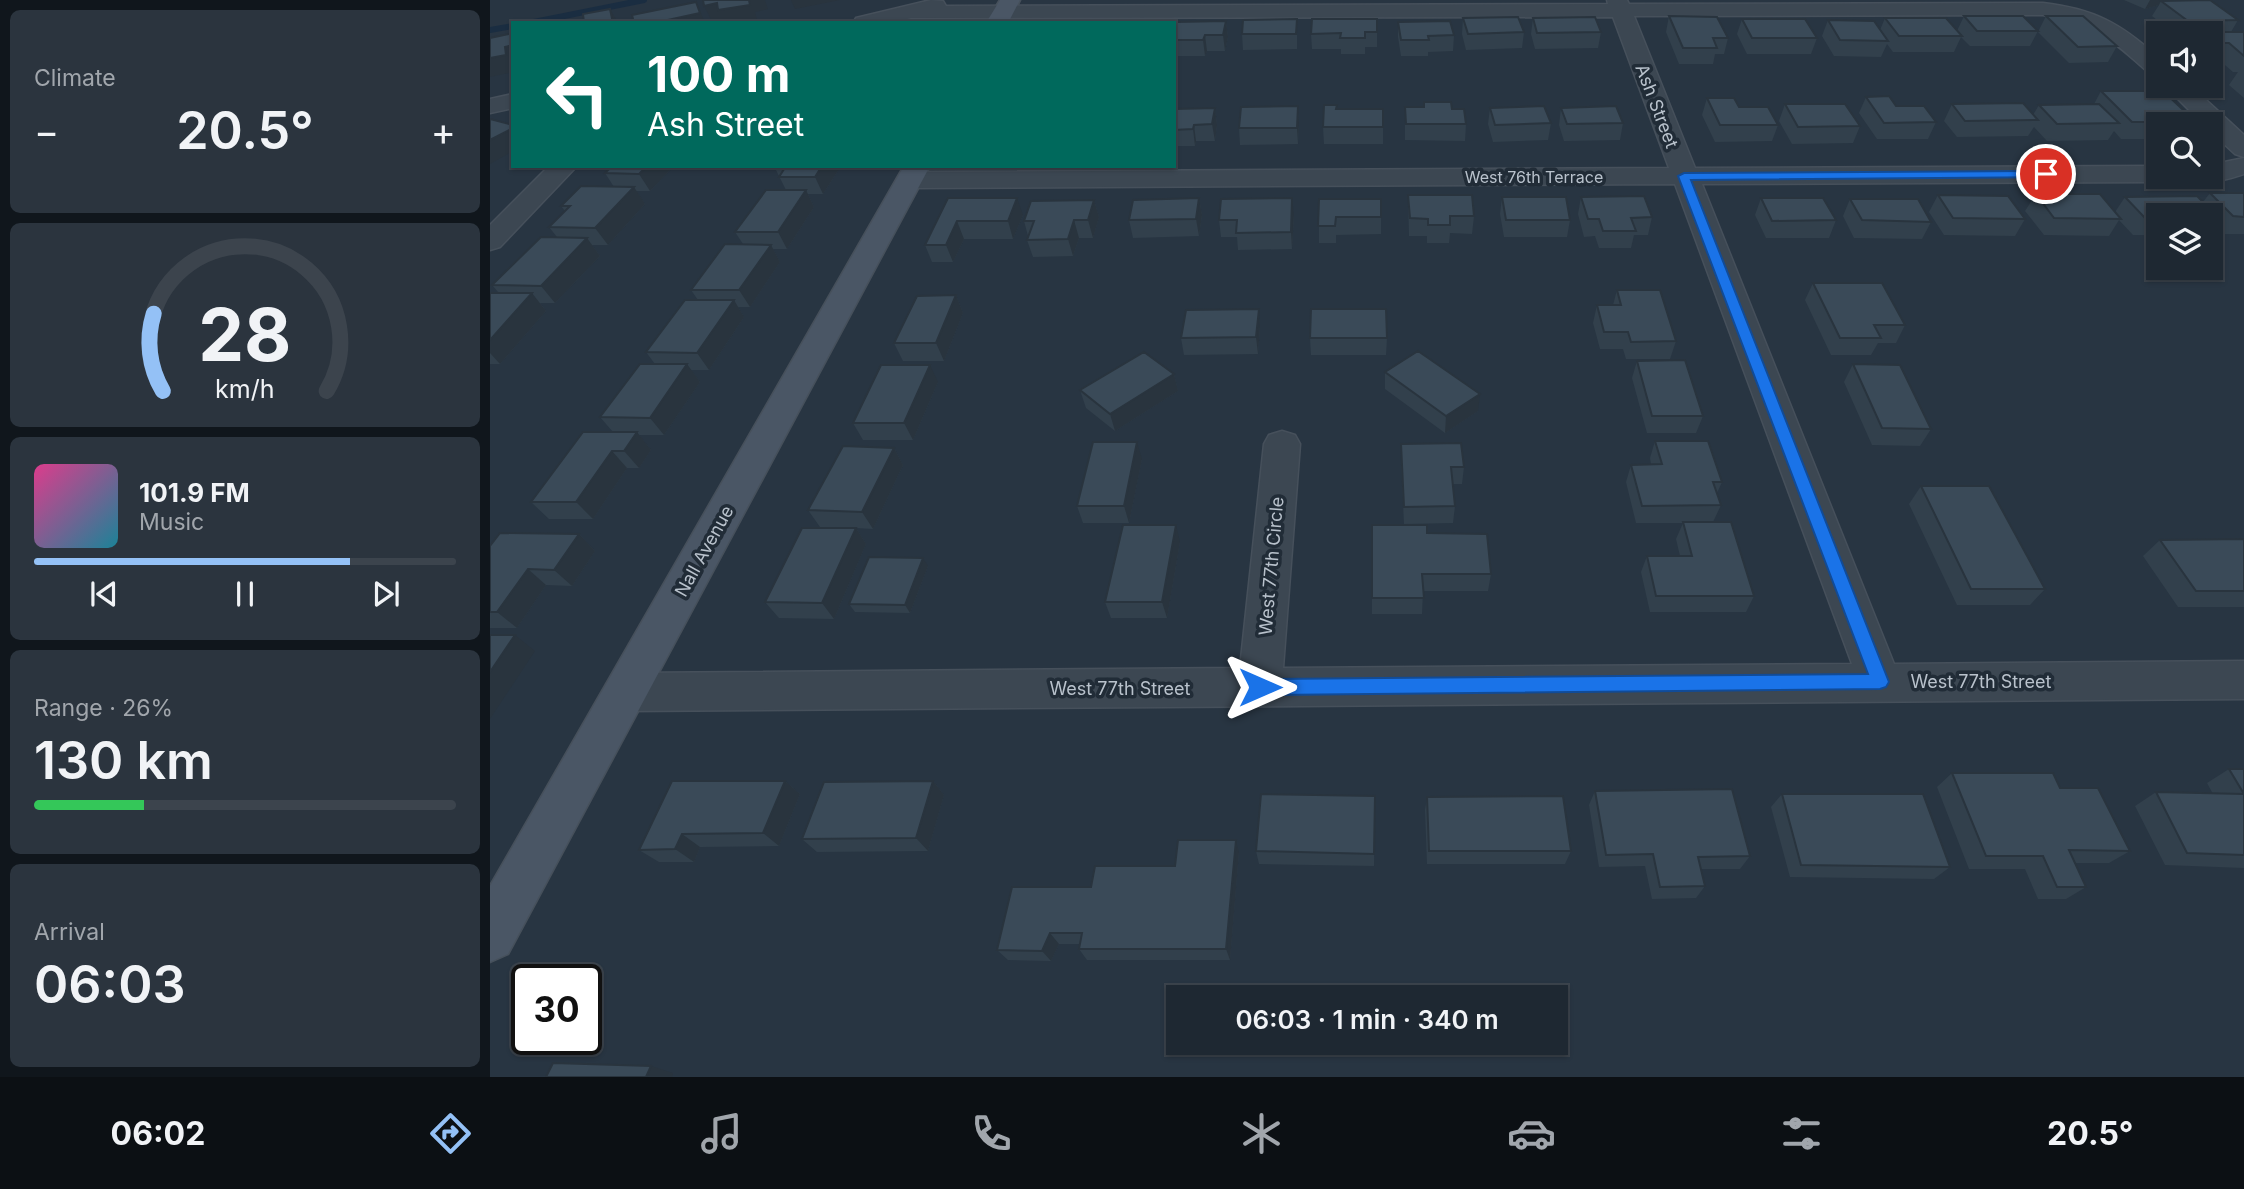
<!DOCTYPE html>
<meta charset="utf-8">
<style>
body{margin:0;font-family:Inter,sans-serif;background:#2b343e;color:#f1f3f6;height:100vh;display:flex;flex-direction:column;font-size:26px;white-space:nowrap}
*{box-sizing:border-box;margin:0}
p{font-size:23px;color:#a1a6ac}
.icon{flex:none;width:38px;height:38px;fill:none;stroke:currentColor;stroke-width:2;stroke-linecap:round;stroke-linejoin:round}
.map{position:relative;flex:1;overflow:hidden}
.details{display:flex;flex-direction:column;gap:10px;padding:10px;background:#10161c;width:490px}
.details>*{flex:none}
.banner{position:absolute;left:21px;top:21px;width:665px;height:147px;border-radius:0px;box-shadow:0 2px 5px #0004,0 0 0 2px #3c444d;background:#00695c;color:#fff;overflow:hidden}
.tools{position:absolute;left:1656px;top:21px;display:grid;gap:14px}
.tools a{display:grid;place-items:center;width:77px;height:77px;border-radius:0px;background:#1e2832;box-shadow:0 2px 5px #0004,0 0 0 2px #3c444d;font-size:35px}
.speed{position:absolute;left:21px;top:964px;display:flex;gap:14px;font-size:35px;font-weight:700;text-align:center}
.speed>*{display:grid;place-content:center;width:91px;height:91px;border-radius:50%;background:#1e2832;box-shadow:0 2px 5px #0004,0 0 0 2px #3c444d;line-height:1}
.speed .limit{border:4px solid #111;border-radius:10px;background:#fff;color:#111}
.pin{position:absolute;display:grid;place-items:center;width:60px;height:60px;color:#fff;margin:-30px;border:4px solid #fff;border-radius:50%;box-shadow:0 2px 7px #0007}
.me{position:absolute;width:77px;margin:-38px;rotate:90deg;stroke-linejoin:round;filter:drop-shadow(0 0 5px #0008)}
.turn{display:flex;align-items:center;gap:24px;height:147px;padding:0 21px;font-size:32px}
.turn .icon{width:91px;height:91px;stroke-width:2.5}
.turn b{display:block;font-size:49px;line-height:60px}
.big{font-size:52px;font-weight:600;line-height:1.1}
.details .tile{flex:1;display:flex;flex-direction:column;justify-content:center;gap:10px;min-width:0;padding:0 24px;border-radius:10px;background:#2b343e}
.details .dial{align-items:center;gap:0}
.dial svg{height:182px;overflow:visible;fill:none;stroke:#3c444d;stroke-width:7;stroke-linecap:round;text-anchor:middle}
.dial text{fill:#f1f3f6;stroke:none}
.song{display:flex;align-items:center;gap:21px}
.cover{width:84px;height:84px;border-radius:10px;background:linear-gradient(135deg,hsl(330 70% 55%),hsl(190 70% 35%))}
.played{height:7px;border-radius:4px;background:linear-gradient(90deg,#94c1f6 75%,#3c444d 75%)}
.keys{display:flex;justify-content:space-around;direction:ltr}
.heat{display:flex;justify-content:space-between;align-items:center;font-size:38px;direction:ltr}
.charge{height:10px;border-radius:5px;background:linear-gradient(90deg,#34c759 26%,#3c444d 0)}
.trip{position:absolute;left:676px;top:985px;width:402px;height:70px;border-radius:0px;background:#1e2832;box-shadow:0 2px 5px #0004,0 0 0 2px #3c444d;font-weight:600;line-height:70px;text-align:center}
.tabs{display:flex;height:112px;justify-content:space-around;align-items:center;background:#0c1014;color:#a1a6ac}
.tabs .icon{width:49px;height:49px}
.tabs .current{color:#94c1f6}
.tabs b{font-size:32px;color:#f1f3f6}
main{display:flex;flex:1;min-height:0}
.map>svg:first-child{display:block}
.lines{fill:none;stroke-linecap:round;stroke-linejoin:round}
.stream{stroke:#1a2d41;stroke-width:6}
.minor-casing{stroke:#46505b;stroke-width:3}
.secondary-casing{stroke:#46505b;stroke-width:3}
.minor{fill:#3c4752;fill-rule:evenodd}
.secondary{fill:#4a5665;fill-rule:evenodd}
.wall{fill:#32404c}
.shaded-wall{fill:#29343e}
.building{fill:#3a4a58;stroke:#29343e;stroke-width:2}
.route{fill:#1a73e8;stroke:#114b97;stroke-width:2}
.labels{text-anchor:middle;dominant-baseline:central;stroke-width:7;stroke-linejoin:round;paint-order:stroke}
.far-street-label{font-size:16px;fill:#b9c2cc;stroke:#212c37}
.street-label{font-size:18px;fill:#b9c2cc;stroke:#212c37}
</style>
<main>
<section class="details">
<div class="tile"><p>Climate</p>
<div class="heat"><a>−</a><b class="big">20.5°</b><a>+</a></div>
</div>
<div class="tile dial"><svg viewBox="0 0 100 80">
<path d="M14 69A42 42 0 1 1 86 69"/>
<path d="M14 69A42 42 0 0 1 10 35" stroke="#94c1f6"/>
<text x="50" y="56" font-size="32" font-weight="700">28</text>
<text x="50" y="72" font-size="11">km/h</text>
</svg></div>
<div class="tile">
<div class="song"><i class="cover"></i><div><b>101.9 FM</b><p>Music</p></div></div>
<div class="played"></div>
<div class="keys"><svg class="icon" aria-label="previous" viewBox="0 0 24 24"><path d="M18 5L8 12l10 7zM5 5v14"/></svg><svg class="icon" aria-label="pause" viewBox="0 0 24 24"><path d="M8 5v14M16 5v14"/></svg><svg class="icon" aria-label="next" viewBox="0 0 24 24"><path d="M6 5l10 7-10 7zM19 5v14"/></svg></div>
</div>
<div class="tile"><p>Range · 26%</p><b class="big">130 km</b><div class="charge"></div></div>
<div class="tile"><p>Arrival</p><b class="big">06:03</b></div>
</section>
<div class="map">
<svg width="1754" height="1077" viewBox="0 0 1754 1077">
<rect width="100%" height="100%" fill="#283542"/>
<g class="lines">
<!-- stream -->
<path class="stream" d="M39 23 154 0
M0 30 23 26"/>
<defs>
<path id="minor" d="M441 0 453 1 456 6 1118 4 1117 0H1137L1139 4 1553 3C1604 9 1630 23 1668 57V76L1660 74C1624 41 1602 22 1553 15L1144 16 1205 168 1668 166V177H1679L1668 182 1212 184 1404 664 1754 661V699L136 711 121 706 114 692 121 678 136 673 750 668 774 444 779 435 792 431 805 435 810 444 793 668 1362 664 1185 184 420 188 411 186 407 180 411 174 420 172 1179 168 1123 17 421 18 401 23H363L366 18Z
M1675 86H1701L1754 135V157L1745 154 1720 131V124H1713Z
M23 94V108L0 113V99Z
M1754 158V174C1739 179 1724 184 1709 177H1720V165Z
M59 166H87L10 247 0 250V225Z"/>
<path id="secondary" d="M510 0H530L518 23H496Z
M414 166H440L18 954 0 962V886Z"/>
</defs>
<!-- minor casing -->
<use href="#minor" class="minor-casing"/>
<!-- secondary casing -->
<use href="#secondary" class="secondary-casing"/>
<!-- minor -->
<use href="#minor" class="minor"/>
<!-- secondary -->
<use href="#secondary" class="secondary"/>
</g>
<!-- wall -->
<path class="wall" d="M1634 0H1686L1748 20 1741 32H1754V98L1739 85 1748 72H1743L1728 59H1720V33H1683L1662 16 1669 5 1655 9Z
M1179 16 1238 38 1234 54H1225L1223 64H1189L1176 32Z
M1474 16 1548 31 1540 46H1480L1471 37 1464 52H1403L1397 44 1391 57 1344 56 1332 36 1338 20 1390 30 1395 18 1467 31Z
M1556 16 1627 46 1618 62 1579 63 1548 32Z
M973 18 1034 32 1032 48 976 50 972 34Z
M1043 18 1111 32 1108 48 1045 49 1041 34Z
M807 19V49L753 50 752 34Z
M887 19V47H875V54H851V49H822L821 34Z
M1252 19 1327 38 1321 54H1257L1247 34Z
M736 21 738 37 735 51H717L715 56H684V25Z
M908 22 964 35 963 51 938 52V56H911L908 37Z
M1611 91 1706 122 1704 124H1668V139H1631L1624 131 1618 140 1557 141 1544 127 1538 136 1467 137 1454 121 1462 104 1543 115 1549 105 1604 104Z
M1376 97 1406 106 1446 122 1438 139H1387L1369 113Z
M1217 98 1249 107 1288 125 1282 141 1225 142 1212 115Z
M934 102 962 109 976 124 975 141 915 140V107H934Z
M1295 104 1370 126 1363 143 1302 144 1289 121Z
M808 106 809 123 808 144 750 145 749 128Z
M725 108 727 125 725 141H706L705 146H684V109Z
M1000 108 1061 123 1058 140 1003 142 998 124Z
M1071 108 1133 123 1130 140 1074 141 1069 125Z
M847 109H893V144H834L833 127Z
M184 166 160 191H146L155 204 118 245H102L110 256 65 303H50L56 311 10 364H0V293H9L2 285 67 237 59 227 75 211 71 206 124 187 115 173Z
M284 166H351L333 194H318L324 207 297 249H283L290 262 260 307H248L254 317 219 370H201L210 382 174 435H149L161 450 149 468H137L103 519H59L41 502 123 432 110 417 165 364 156 352 208 300 201 290 253 244 245 232 296 190Z
M1720 193H1754V234H1729L1728 232 1720 241V215H1668V235H1643L1629 220 1619 236 1554 235 1535 211 1546 194 1625 212 1635 197 1713 202Z
M918 195 984 216 982 234 960 233 959 243H937V236H919Z
M1448 195 1535 219 1525 236 1454 235 1439 212Z
M1012 197 1080 220 1077 237H1014L1010 214Z
M1091 197 1162 217 1158 235H1144L1141 248H1109L1105 236 1094 237 1088 214Z
M458 198 533 215 523 239H474L463 262H442L435 245Z
M709 198 712 215 709 236 643 238 639 220Z
M1271 198 1346 220 1339 238H1276L1265 215Z
M829 199 891 217V234L846 235V243H829Z
M1360 199 1441 222 1432 239 1364 238 1353 216Z
M604 200 609 217 603 238H589L583 256 543 257 537 240 538 236 534 221Z
M804 215 802 249 748 250 747 237H731L729 220Z
M1323 283 1415 325 1406 343H1388L1381 355H1341L1315 300Z
M1127 290 1186 341 1180 359H1136L1133 349H1110L1103 323 1107 305H1123Z
M466 295 473 313 454 361H413L404 343Z
M770 327 768 354 694 355 691 338Z
M820 338H897L896 355H821Z
M1147 361 1213 416 1206 433H1157L1142 378Z
M1363 364 1441 429 1430 446 1382 445 1354 382Z
M895 372 988 411 955 433 895 389Z
M684 374 688 391 625 431 596 408 590 390Z
M448 382 423 440H373L363 423Z
M1165 441 1232 482 1227 493 1231 505 1223 522 1264 596 1256 612H1160L1151 572 1157 556H1190L1186 539 1193 523H1146L1136 482 1141 465 1161 464 1160 458Z
M911 444 974 467 972 484H963L965 506 963 523 914 524 911 461Z
M404 448 413 465 383 529 366 528 376 544 344 619 289 618 275 602 354 528 330 527 318 510Z
M652 459 639 523H593L587 506Z
M1431 486 1555 589 1540 605H1467L1419 504Z
M882 525 937 533 1001 574 998 591H933L932 614H882Z
M89 534 105 551 82 586 56 585 27 628H0V546Z
M1754 539V607H1688L1653 556 1670 540Z
M690 542 677 618H621L615 602Z
M438 566 420 613 365 612 359 604Z
M1739 769H1754V868L1675 865 1645 806 1666 792 1723 794 1717 783Z
M1462 773 1570 788 1640 851 1619 863H1585L1596 887 1576 899H1548L1535 869H1479L1447 787Z
M295 781 310 794 289 846 210 847 204 862H169L149 850Z
M443 781 454 795 438 851 327 852 312 839Z
M1105 791 1260 856 1250 869H1211L1215 886 1206 898 1162 899 1155 866 1109 867 1099 805Z
M1292 794 1460 867 1444 879 1300 877 1281 807Z
M885 796 884 866 769 864 766 851Z
M937 797 1081 851 1075 864H937L935 810Z
M749 852 740 960H597L589 949 590 944H569L561 961 518 960 507 950 601 887 685 866Z"/>
<!-- shaded-wall -->
<path class="shaded-wall" d="M259 0H275L278 9 265 12 267 20 253 23H234L233 19 222 21 214 6Z
M301 0H350L305 9Z
M1660 0H1686L1675 3 1671 1 1669 5 1655 9Z
M206 2 215 23H164Z
M120 9 128 23H123Z
M736 21 738 37 735 51 733 35Z
M715 35 717 51 715 56 713 40Z
M23 45V72L0 77V58L15 47Z
M808 106 809 123 808 144 807 128Z
M725 108 727 125 725 141 722 124Z
M704 125 706 141 705 146 703 129Z
M23 128V151L0 164V140Z
M157 166H184L160 191 149 174Z
M332 166H351L333 194 325 177Z
M144 187 155 204 118 245 105 228Z
M316 190 324 207 297 249 288 232Z
M527 198 533 215 523 239 518 221Z
M709 198 712 215 709 236 706 219Z
M802 198 804 215 802 249 801 232Z
M604 200 609 217 603 238 598 220Z
M584 220 589 238 583 256 578 239Z
M467 221 474 239 463 262 456 245Z
M97 238 110 256 65 303 51 286Z
M281 245 290 262 260 307 249 290Z
M42 293 56 311 10 364 0 353V340Z
M466 295 473 313 454 361 446 343Z
M244 300 254 317 219 370 207 353Z
M769 309 770 327 768 354 766 337Z
M197 364 210 382 174 435 160 418Z
M440 365 448 382 423 440 414 423Z
M684 374 688 391 625 431 620 414Z
M990 394 988 411 955 433 956 416Z
M147 432 161 450 149 468 134 451Z
M647 442 652 459 639 523 634 506Z
M404 448 413 465 383 529 372 512Z
M122 451 137 468 103 519 86 502Z
M686 525 690 542 677 618 672 602Z
M366 528 376 544 344 619 332 603Z
M89 534 105 551 82 586 64 570Z
M433 558 438 566 420 613 415 605Z
M38 569 56 585 27 628 7 612Z
M25 635 45 651 0 719V672Z
M295 781 310 794 289 846 273 833Z
M443 781 454 795 438 851 426 838Z
M192 834 210 847 204 862 185 849Z
M746 840 749 852 740 960 736 949Z
M560 933 569 944 561 961 552 951Z
M161 1066 183 1073 182 1077H156Z"/>
<!-- building -->
<path class="building" d="M213 0H259L260 5 228 10 227 3 214 6Z
M1720 0 1748 20 1698 21 1671 1Z
M206 2 210 13 164 23H144L142 15Z
M120 9 123 23H94L93 14Z
M1179 16 1227 17 1238 38H1223L1227 48H1193Z
M1474 16H1533L1548 31H1487Z
M1556 16H1593L1627 46 1588 47Z
M1028 17 1034 32 978 34 973 18Z
M1105 17 1111 32 1047 33 1043 18Z
M1395 18H1456L1472 36H1409Z
M807 19 806 34H752L753 20Z
M822 19H887V32H875V38H850L851 33 821 34Z
M1252 19H1315L1327 38H1262Z
M545 20H577L576 23H595H544Z
M1338 20 1384 21 1398 41 1350 40Z
M612 21 663 22V23H611Z
M736 21 733 35H715L713 40H684L685 22Z
M960 21 964 35 938 36 939 40H911L908 22Z
M1708 32H1754V56L1739 43H1722L1720 42V33H1710Z
M23 33V45L15 47 16 55 0 58V38Z
M1611 91H1673L1706 122H1642Z
M1399 96 1406 106H1434L1446 122 1394 123 1376 97Z
M1217 98H1244L1249 107H1278L1288 125H1230Z
M934 102H961L962 109H974L976 124H916L915 107H934Z
M1533 103 1548 120 1475 121 1462 104Z
M1295 104H1355L1370 126 1308 127Z
M1609 104 1629 123 1567 124 1549 105Z
M834 105H847L846 109H893V127H833Z
M808 106 807 128H749L751 107Z
M1054 106 1061 123 1005 125 1000 108Z
M1126 106 1133 123 1077 124 1071 108Z
M725 108 722 124 704 125 703 129 684 130V109Z
M0 119 23 125V128L0 140Z
M122 166H157L149 174 115 173Z
M296 166H332L325 177H289Z
M91 186 144 187 105 228 59 227 80 206H71Z
M276 190H316L288 232H245Z
M1720 193H1754V217L1743 216Z
M1546 194H1610L1631 219 1564 218Z
M918 195H982L984 216H960V225H938V219L920 218Z
M1448 195 1518 196 1535 219 1463 218Z
M1154 196 1162 217 1141 218 1146 231H1113L1109 219H1098L1091 197Z
M1707 196 1727 216 1668 215V218H1655L1635 197Z
M1012 197H1076L1080 220H1016Z
M458 198H527L518 221H467L456 245H435Z
M709 198 706 219 639 220 643 200Z
M802 198 801 232 746 233 747 220H729L731 199Z
M1271 198H1333L1346 220 1282 221Z
M829 199H891V217H846L845 226H828Z
M1360 199H1428L1441 222 1372 220Z
M604 200 598 220H584L578 239 537 240 544 221H534L541 201Z
M1720 221 1729 230H1720Z
M51 237 97 238 51 286 2 285Z
M235 244 281 245 249 290H201Z
M1323 283H1392L1415 325H1384L1391 338H1350Z
M1127 290H1170L1186 341 1141 342 1138 332H1114L1107 305H1131Z
M0 293H42L0 340Z
M466 295 446 343H404L427 296Z
M195 300H244L207 353 156 352Z
M769 309 766 337 691 338 696 310Z
M821 309H896L897 338H820Z
M928 351 990 394 956 416 895 372Z
M654 352 684 374 620 414 590 390Z
M1195 360 1213 416H1162L1147 361Z
M150 364H197L160 418 110 417Z
M1363 364 1410 365 1441 429 1392 428Z
M391 365H440L414 423H363Z
M93 432H147L134 451H122L86 502H41Z
M1165 441H1218L1232 482H1223L1231 505 1152 506 1141 465 1172 464Z
M603 442H647L634 506H587Z
M971 443 974 467H961L965 506 914 507 911 444Z
M353 446 404 448 372 512 318 510Z
M1431 486H1499L1555 589H1481Z
M1193 522H1241L1264 596H1166L1157 556H1202Z
M633 525H686L672 602H615Z
M882 525H937V533L997 534 1001 574H932L934 598H882Z
M312 528H366L332 603 275 602Z
M10 533 89 534 64 570 38 569 7 612H0V546Z
M1754 539V591H1706L1670 540Z
M379 557 433 558 415 605 359 604Z
M0 635H25L0 672Z
M1739 769H1754V794Z
M1462 773H1563L1570 788H1608L1640 851 1579 850 1596 887H1567L1553 856H1496Z
M182 781H295L273 833 192 834 185 849 149 850Z
M443 781 426 838 312 839 334 782Z
M1242 789 1260 856 1208 857 1215 886 1170 887 1163 854 1116 855 1105 791Z
M1666 792 1754 794V855L1697 853Z
M771 794 885 796 884 854 766 851Z
M1292 794H1433L1460 867 1311 865Z
M1073 796 1081 851H939L937 797Z
M688 840H746L736 949H589L592 933H560L552 951 507 950 522 887H601L605 866H685Z
M63 1063 161 1066 156 1077H56Z"/>
<!-- route -->
<path class="route" d="M1556 171 1562 174 1560 177 1201 180 1399 682 1396 687 1390 689 770 695 764 693 761 687 764 682 770 679 1378 674 1188 176 1194 173Z"/>
<g class="labels">
<!-- far-street labels -->
<g class="far-street-label">
<text x="1044" y="177">West 76th Terrace</text>
</g>
<!-- street labels -->
<g class="street-label">
<text transform="translate(1167 106) rotate(69)">Ash Street</text>
<text transform="translate(214 551) rotate(-61)">Nall Avenue</text>
<text transform="translate(781 566) rotate(-85)">West 77th Circle</text>
<text x="1491" y="681">West 77th Street</text>
<text x="630" y="688">West 77th Street</text>
</g>
</g>
</svg>
<div class="tools">
<a><svg class="icon" aria-label="sound" viewBox="0 0 24 24"><path d="M4 9h4l5-4v14l-5-4H4zM17 9q2 3 0 6"/></svg></a>
<a><svg class="icon" aria-label="search" viewBox="0 0 24 24"><circle cx="10" cy="10" r="6"/><path d="M15 15l6 6"/></svg></a>
<a><svg class="icon" aria-label="layers" viewBox="0 0 24 24"><path d="M12 4l9 5-9 5-9-5zM3 14l9 5 9-5"/></svg></a>
</div>
<div class="speed"><div class="limit">30</div></div>
<div class="pin" style="left:1556px;top:174px;background:#d93025"><svg class="icon" aria-label="arrive" viewBox="0 0 24 24"><path d="M6 21V4h12l-3 4 3 4H6"/></svg></div>
<svg class="me" style="left:770px;top:687px" viewBox="-20 -20 40 40"><path d="M0-17L14 15 0 8-14 15z" fill="#1a73e8" stroke="#fff" stroke-width="4"/></svg>
<div class="trip">06:03 · 1 min · 340 m</div>
<div class="banner">
<div class="turn"><svg class="icon" aria-label="left" viewBox="0 0 24 24"><path d="M17 20v-9H6M10 6l-5 5 5 5"/></svg><div><b>100 m</b>Ash Street</div></div>
</div>
</div>
</main>
<nav class="tabs">
<b>06:02</b>
<svg class="icon current" aria-label="directions" viewBox="0 0 24 24"><path d="M12 3l9 9-9 9-9-9zM9 14v-3h6M13 9l2 2-2 2"/></svg>
<svg class="icon" aria-label="music" viewBox="0 0 24 24"><path d="M9 18V5l10-2v13"/><circle cx="6" cy="18" r="3"/><circle cx="16" cy="16" r="3"/></svg>
<svg class="icon" aria-label="phone" viewBox="0 0 24 24"><path d="M5 4h4l2 5-3 2q2 4 5 5l2-3 5 2v4C11 20 4 13 5 4z"/></svg>
<svg class="icon" aria-label="climate" viewBox="0 0 24 24"><path d="M12 3v18M4 7l16 10M4 17L20 7"/></svg>
<svg class="icon" aria-label="car" viewBox="0 0 24 24"><path d="M5 17H2v-5l4-1 3-4h7l3 4 3 1v5h-3M9 17h6M6 11h13"/><circle cx="7" cy="17" r="2"/><circle cx="17" cy="17" r="2"/></svg>
<svg class="icon" aria-label="filters" viewBox="0 0 24 24"><path d="M4 7h16M4 17h16"/><circle cx="9" cy="7" r="2"/><circle cx="15" cy="17" r="2"/></svg>
<b>20.5°</b>
</nav>
